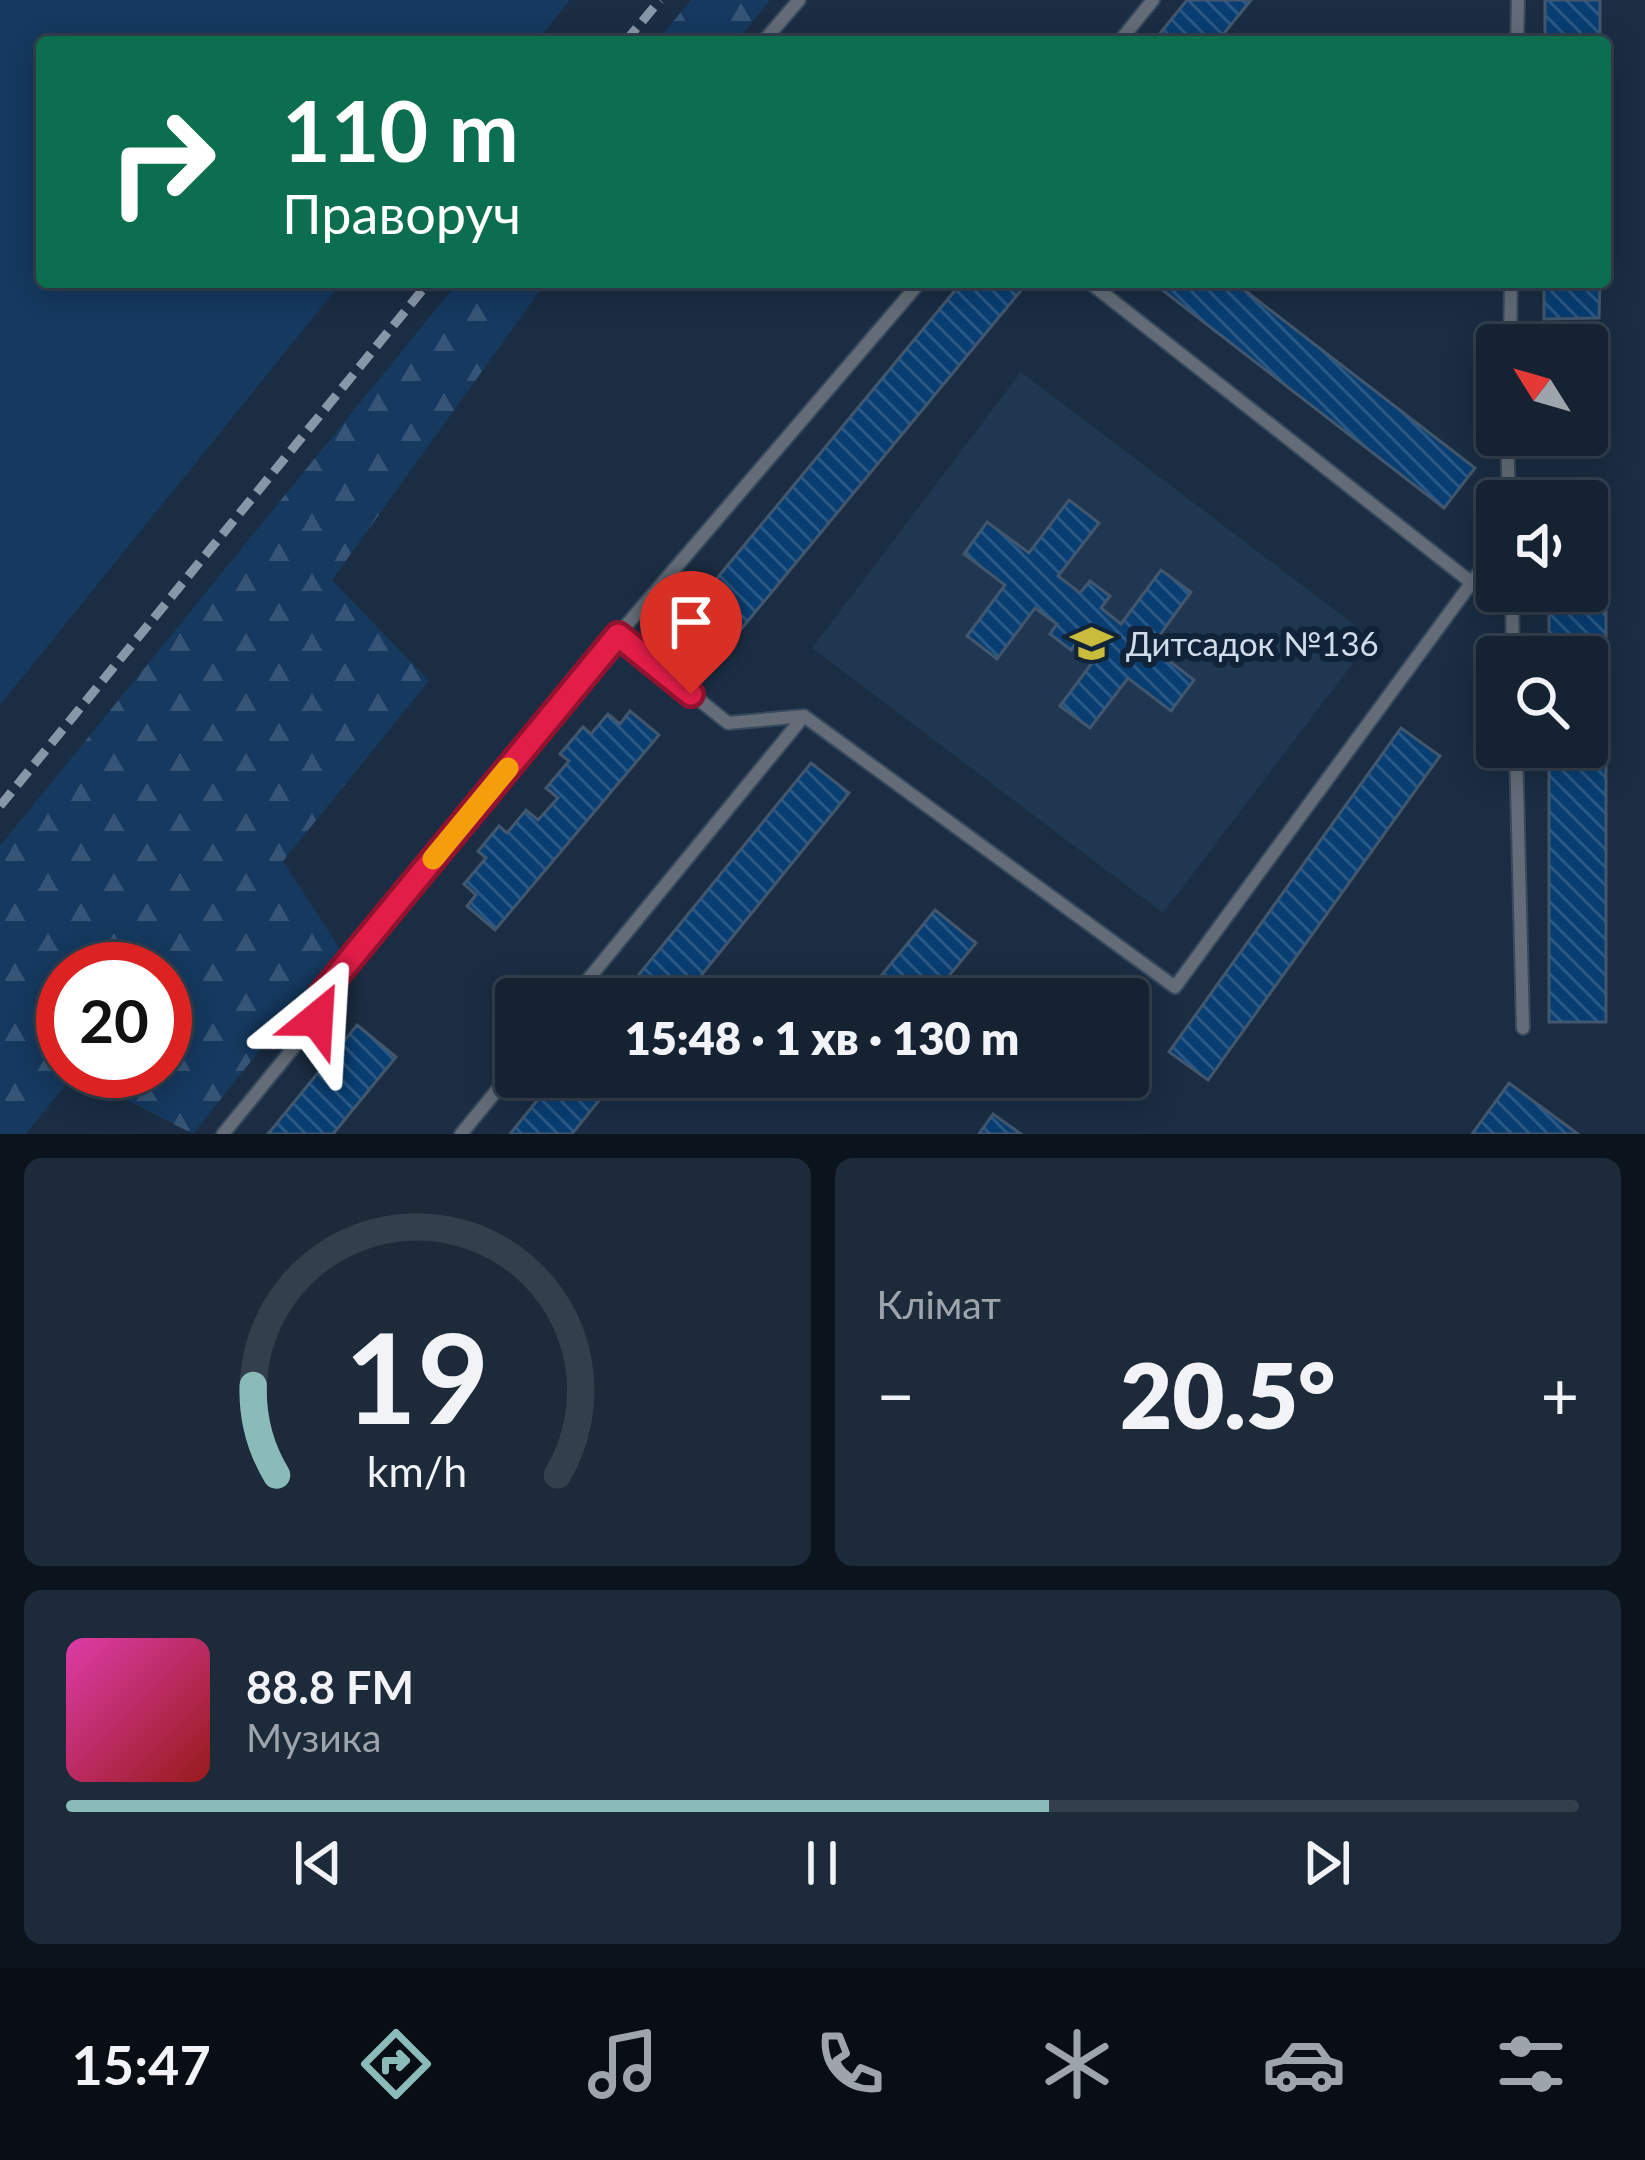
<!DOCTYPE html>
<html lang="uk">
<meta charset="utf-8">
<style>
body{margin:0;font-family:Lato,sans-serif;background:#1d2a3a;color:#f1f3f6;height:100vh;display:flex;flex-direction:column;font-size:45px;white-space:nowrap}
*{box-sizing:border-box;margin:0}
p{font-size:39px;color:#9da4ac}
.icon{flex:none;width:66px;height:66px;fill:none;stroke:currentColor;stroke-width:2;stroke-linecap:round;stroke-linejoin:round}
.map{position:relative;height:1134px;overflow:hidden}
.sheet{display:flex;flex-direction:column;gap:24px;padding:24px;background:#0b131c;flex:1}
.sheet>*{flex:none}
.top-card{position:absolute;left:36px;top:36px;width:1575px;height:252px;border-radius:12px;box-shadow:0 6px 30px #0003,0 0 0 3px #333f4d;background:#0b6e4f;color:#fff;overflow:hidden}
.needle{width:78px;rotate:307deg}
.controls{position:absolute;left:1476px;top:324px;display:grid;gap:24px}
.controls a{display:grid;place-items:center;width:132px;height:132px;border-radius:12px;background:#142232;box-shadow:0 6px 30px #0003,0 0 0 3px #333f4d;font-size:60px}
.speed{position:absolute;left:36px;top:942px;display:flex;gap:24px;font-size:60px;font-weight:700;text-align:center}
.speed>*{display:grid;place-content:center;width:156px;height:156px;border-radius:50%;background:#142232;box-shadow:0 6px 30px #0003,0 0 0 3px #333f4d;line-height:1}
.speed .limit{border:18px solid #d22;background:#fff;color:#111}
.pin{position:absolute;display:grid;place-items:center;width:102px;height:102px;color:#fff;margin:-123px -51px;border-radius:50% 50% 50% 0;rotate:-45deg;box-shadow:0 0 12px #0007}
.pin .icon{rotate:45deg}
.me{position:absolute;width:132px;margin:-66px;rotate:27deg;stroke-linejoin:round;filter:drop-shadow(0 0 9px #0008)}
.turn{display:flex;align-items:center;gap:42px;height:252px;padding:0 48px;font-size:54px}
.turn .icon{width:156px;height:156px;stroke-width:2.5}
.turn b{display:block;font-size:84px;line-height:102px}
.big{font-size:90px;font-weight:800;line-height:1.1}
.sheet .widget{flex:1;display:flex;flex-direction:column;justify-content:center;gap:18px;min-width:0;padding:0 42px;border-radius:18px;background:#1d2a3a}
.sheet .dial{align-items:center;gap:0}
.dial svg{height:312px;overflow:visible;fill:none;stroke:#333f4d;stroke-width:7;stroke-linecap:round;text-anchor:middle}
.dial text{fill:#f1f3f6;stroke:none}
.song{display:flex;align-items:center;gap:36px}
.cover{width:144px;height:144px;border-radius:18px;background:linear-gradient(135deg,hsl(320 70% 55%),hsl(0 70% 35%))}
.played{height:12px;border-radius:6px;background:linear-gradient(90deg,#8bbbb9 65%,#333f4d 65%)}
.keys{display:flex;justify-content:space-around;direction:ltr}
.heat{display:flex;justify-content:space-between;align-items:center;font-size:66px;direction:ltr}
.sheet .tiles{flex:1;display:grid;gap:24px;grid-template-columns:1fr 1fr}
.widget:last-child{grid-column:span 2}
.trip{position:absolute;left:495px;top:978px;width:654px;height:120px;border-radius:12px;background:#142232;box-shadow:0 6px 30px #0003,0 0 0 3px #333f4d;font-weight:800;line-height:120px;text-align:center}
.tabs{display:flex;height:192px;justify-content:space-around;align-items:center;background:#080e14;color:#9da4ac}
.tabs .icon{width:84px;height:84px}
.tabs .on{color:#8bbbb9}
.tabs b{font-size:54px;color:#f1f3f6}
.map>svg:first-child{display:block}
.built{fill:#203751}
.forest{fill:url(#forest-firs);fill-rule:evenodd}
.garden{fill:#15395f}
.building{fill:url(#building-back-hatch);stroke:#42576e;stroke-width:3}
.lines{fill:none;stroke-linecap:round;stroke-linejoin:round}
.lane-casing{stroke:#37495d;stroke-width:16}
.lane{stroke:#636c77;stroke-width:12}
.rail{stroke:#8897a8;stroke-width:9;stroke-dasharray:18 9;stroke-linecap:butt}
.route-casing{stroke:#92132f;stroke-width:30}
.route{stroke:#e11d48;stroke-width:21}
.slow{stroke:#f59e0b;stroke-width:21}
.labels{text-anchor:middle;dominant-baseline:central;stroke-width:12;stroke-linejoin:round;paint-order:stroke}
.poi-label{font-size:33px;fill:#d0dcea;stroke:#112338;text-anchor:start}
</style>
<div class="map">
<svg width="1645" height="1134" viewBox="0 0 1645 1134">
<defs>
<pattern id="forest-firs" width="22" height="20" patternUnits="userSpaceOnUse" patternTransform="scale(3)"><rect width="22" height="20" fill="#15395f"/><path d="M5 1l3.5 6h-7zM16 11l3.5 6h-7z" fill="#365576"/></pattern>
<pattern id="building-back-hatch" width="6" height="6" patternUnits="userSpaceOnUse" patternTransform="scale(3)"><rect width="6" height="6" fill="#083e72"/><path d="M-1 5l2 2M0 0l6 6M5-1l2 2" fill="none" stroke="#2b5986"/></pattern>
</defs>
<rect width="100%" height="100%" fill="#1a2d42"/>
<!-- built -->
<path class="built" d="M1021 372 1372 638 1163 913 812 648Z"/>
<!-- forest -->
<path class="forest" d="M691 0H770L736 42H656Z
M458 282H546L332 580 429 681 283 861 340 949 193 1134 75 1073 26 1134H0V846ZM63 969H165V1071H63Z"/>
<!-- garden -->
<path class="garden" d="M0 0H570L536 42H42V282H342L0 705Z"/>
<!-- building -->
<path class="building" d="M1187 0H1251L1217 42H1153Z
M1545 0H1600V42H1545Z
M962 282H1028L704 674 665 641Z
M1152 282H1234L1475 468 1444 508Z
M1544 282H1600L1599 318 1544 319Z
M1606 493V1022H1549V747H1587V657H1549V591H1587V501H1549V494Z
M1069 500 1099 523 1058 576 1080 593 1090 581 1110 596 1101 608 1121 624 1161 570 1191 592 1151 647 1194 680 1171 711 1128 678 1090 728 1060 706 1098 655 1078 640 1071 650 1050 634 1057 624 1035 608 997 659 967 636 1005 585 964 554 987 522 1029 553Z
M630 711 659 735 495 930 467 906 476 895 464 884 486 858 478 851 499 826 507 833 526 810 538 820 558 798 546 788 569 761 560 754 583 727 591 734 608 714 620 724Z
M1401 728 1440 756 1208 1080 1169 1052Z
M811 763 849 793 682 999H619Z
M935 910 976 943 930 999H862Z
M357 1025 396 1057 333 1134H268Z
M556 1077H618L572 1134H510Z
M1509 1083 1578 1134H1472Z
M993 1114 1021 1134H979Z"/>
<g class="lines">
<defs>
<path id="lane" d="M763 42 799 0
M1119 42 1153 0
M1517 42 1518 0
M1089 282 1472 583
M1510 345 1511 282
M1507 435 1509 501
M1512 591 1513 657
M618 635 920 282
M1516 747 1523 1028
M572 999 804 716 1175 987 1497 548
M223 1134 317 1019 321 996 618 635 728 723 804 716
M461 1134 516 1067"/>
</defs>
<!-- lane casing -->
<use href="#lane" class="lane-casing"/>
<!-- lane -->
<use href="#lane" class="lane"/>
<!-- rail -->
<path class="rail" d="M625 42 660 0
M0 806 429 282"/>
</g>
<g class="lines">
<defs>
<path id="route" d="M317 1019 320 996 618 635 691 694"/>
</defs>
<!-- route casing -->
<use href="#route" class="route-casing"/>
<!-- route -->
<use href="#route" class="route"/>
<!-- slow -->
<path class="slow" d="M433 859 508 768"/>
</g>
<!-- icons -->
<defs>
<symbol id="school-bare" viewBox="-9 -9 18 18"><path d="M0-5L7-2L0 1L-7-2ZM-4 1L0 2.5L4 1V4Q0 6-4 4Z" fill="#c9bb3b" stroke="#112338" stroke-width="2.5" paint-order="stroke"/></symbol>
</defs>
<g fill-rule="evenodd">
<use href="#school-bare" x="1062" y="614" width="59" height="59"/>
</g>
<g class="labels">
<!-- poi labels -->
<g class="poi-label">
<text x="1126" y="643">Дитсадок №136</text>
</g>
</g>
</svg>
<div class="controls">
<a><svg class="needle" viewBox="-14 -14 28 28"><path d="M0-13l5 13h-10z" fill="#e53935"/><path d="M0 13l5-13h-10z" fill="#9da4ac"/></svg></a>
<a><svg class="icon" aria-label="sound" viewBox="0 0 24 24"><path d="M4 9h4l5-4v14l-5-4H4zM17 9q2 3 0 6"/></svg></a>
<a><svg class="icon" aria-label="search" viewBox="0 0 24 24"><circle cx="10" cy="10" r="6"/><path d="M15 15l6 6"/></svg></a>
</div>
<div class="speed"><div class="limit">20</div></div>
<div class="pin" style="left:691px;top:694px;background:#d93025"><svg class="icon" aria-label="arrive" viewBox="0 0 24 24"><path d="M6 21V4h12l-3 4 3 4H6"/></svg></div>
<svg class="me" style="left:317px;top:1019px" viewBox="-20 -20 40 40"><path d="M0-17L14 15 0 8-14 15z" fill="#e11d48" stroke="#fff" stroke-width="4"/></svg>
<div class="trip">15:48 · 1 хв · 130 m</div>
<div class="top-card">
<div class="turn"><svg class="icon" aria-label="right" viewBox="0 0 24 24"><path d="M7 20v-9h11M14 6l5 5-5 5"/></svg><div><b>110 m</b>Праворуч</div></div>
</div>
</div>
<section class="sheet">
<div class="tiles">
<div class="widget dial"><svg viewBox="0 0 100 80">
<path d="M14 69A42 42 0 1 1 86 69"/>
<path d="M14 69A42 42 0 0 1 8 46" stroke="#8bbbb9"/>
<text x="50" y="56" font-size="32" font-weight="700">19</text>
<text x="50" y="72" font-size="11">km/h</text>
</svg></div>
<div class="widget"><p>Клімат</p>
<div class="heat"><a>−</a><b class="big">20.5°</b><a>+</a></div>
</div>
<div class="widget">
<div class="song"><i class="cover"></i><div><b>88.8 FM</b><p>Музика</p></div></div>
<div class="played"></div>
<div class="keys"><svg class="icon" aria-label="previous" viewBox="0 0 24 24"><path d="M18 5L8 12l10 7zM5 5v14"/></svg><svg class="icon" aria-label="pause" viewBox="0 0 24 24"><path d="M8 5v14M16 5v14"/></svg><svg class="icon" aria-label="next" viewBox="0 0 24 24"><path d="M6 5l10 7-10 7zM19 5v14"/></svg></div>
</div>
</div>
</section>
<nav class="tabs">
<b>15:47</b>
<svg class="icon on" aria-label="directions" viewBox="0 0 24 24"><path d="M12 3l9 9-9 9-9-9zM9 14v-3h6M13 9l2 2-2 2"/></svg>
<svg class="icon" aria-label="music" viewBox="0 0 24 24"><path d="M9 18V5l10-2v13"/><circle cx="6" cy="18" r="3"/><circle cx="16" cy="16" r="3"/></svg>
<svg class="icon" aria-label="phone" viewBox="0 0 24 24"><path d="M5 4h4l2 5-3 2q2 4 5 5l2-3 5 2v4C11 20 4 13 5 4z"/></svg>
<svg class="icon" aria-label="climate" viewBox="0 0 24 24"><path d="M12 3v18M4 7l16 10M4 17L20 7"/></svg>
<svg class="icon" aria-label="car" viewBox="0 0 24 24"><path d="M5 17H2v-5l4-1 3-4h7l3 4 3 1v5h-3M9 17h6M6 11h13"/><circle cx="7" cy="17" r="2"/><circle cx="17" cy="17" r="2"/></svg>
<svg class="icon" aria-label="filters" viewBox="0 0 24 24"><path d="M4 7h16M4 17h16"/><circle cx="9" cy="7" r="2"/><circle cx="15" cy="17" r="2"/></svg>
</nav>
